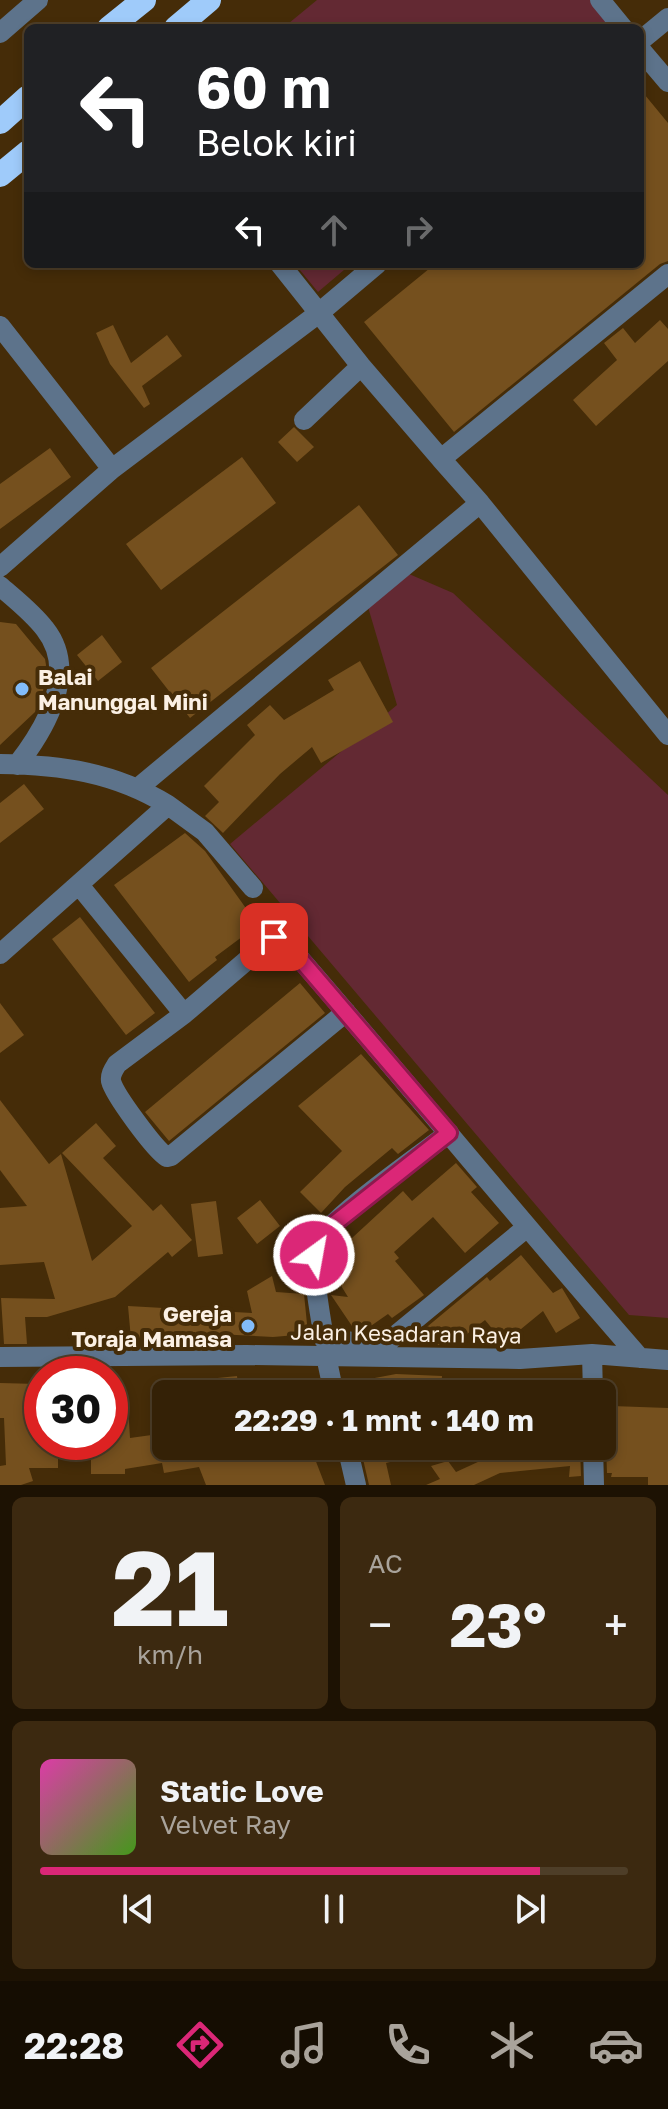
<!DOCTYPE html>
<html lang="id">
<meta charset="utf-8">
<style>
body{margin:0;font-family:"Golos Text",sans-serif;background:#3c2910;color:#f1f3f6;height:100vh;display:flex;flex-direction:column;font-size:30px;white-space:nowrap}
*{box-sizing:border-box;margin:0}
p{font-size:26px;color:#a9a39b}
.icon{flex:none;width:44px;height:44px;fill:none;stroke:currentColor;stroke-width:2;stroke-linecap:round;stroke-linejoin:round}
.map{position:relative;height:1485px;overflow:hidden}
.panel{display:flex;flex-direction:column;gap:12px;padding:12px;background:#1d1203;flex:1}
.panel>*{flex:none}
.guide{position:absolute;left:24px;top:24px;width:620px;height:244px;border-radius:12px;box-shadow:0 4px 12px #0003,0 0 0 2px #4e3e28;background:#202124;color:#fff;overflow:hidden}
.speed{position:absolute;left:24px;top:1356px;display:flex;gap:16px;font-size:40px;font-weight:700;text-align:center}
.speed>*{display:grid;place-content:center;width:104px;height:104px;border-radius:50%;background:#342106;box-shadow:0 4px 12px #0003,0 0 0 2px #4e3e28;line-height:1}
.speed .limit{border:12px solid #d22;background:#fff;color:#111}
.pin{position:absolute;display:grid;place-items:center;width:68px;height:68px;color:#fff;margin:-34px;border-radius:16px;box-shadow:0 4px 12px #0006}
.me{position:absolute;width:88px;margin:-44px;rotate:32deg;stroke-linejoin:round;filter:drop-shadow(0 0 6px #0008)}
.turn{display:flex;align-items:center;gap:28px;height:168px;padding:0 40px;font-size:36px}
.turn .icon{width:104px;height:104px;stroke-width:2.5}
.turn b{display:block;font-size:56px;line-height:68px}
.lanes{display:flex;align-items:center;height:76px;padding:0 40px;background:#0003;justify-content:center;gap:40px;direction:ltr}
.lanes .off{opacity:.35}
.big{font-size:60px;font-weight:700;line-height:1.1}
.panel .card{flex:1;display:flex;flex-direction:column;justify-content:center;gap:12px;min-width:0;padding:0 28px;border-radius:12px;background:#3c2910}
.panel .dial{align-items:center;gap:0}
.dial b{font-size:104px;line-height:1}
.song{display:flex;align-items:center;gap:24px}
.cover{width:96px;height:96px;border-radius:12px;background:linear-gradient(135deg,hsl(320 70% 55%),hsl(100 70% 35%))}
.played{height:8px;border-radius:4px;background:linear-gradient(90deg,#db2777 85%,#4e3e28 85%)}
.keys{display:flex;justify-content:space-around;direction:ltr}
.heat{display:flex;justify-content:space-between;align-items:center;font-size:44px;direction:ltr}
.panel .tiles{flex:1;display:grid;gap:12px;grid-template-columns:1fr 1fr}
.card:last-child{grid-column:span 2}
.trip{position:absolute;left:152px;top:1380px;width:464px;height:80px;border-radius:12px;background:#342106;box-shadow:0 4px 12px #0003,0 0 0 2px #4e3e28;font-weight:700;line-height:80px;text-align:center}
.dock{display:flex;height:128px;justify-content:space-around;align-items:center;background:#150d02;color:#a9a39b}
.dock .icon{width:56px;height:56px}
.dock .current{color:#db2777}
.dock b{font-size:36px;color:#f1f3f6}
.map>svg:first-child{display:block}
.green{fill:#632933}
.building{fill:#75501e}
.lines{fill:none;stroke-linecap:round;stroke-linejoin:round}
.minor{stroke:#5d738b;stroke-width:20}
.highway{stroke:#9fcbfa;stroke-width:24}
.route-casing{stroke:#8e194d;stroke-width:20}
.route{stroke:#db2777;stroke-width:14}
.poi-dot{fill:#82bcfa;stroke:#452c08;stroke-width:3}
.labels{text-anchor:middle;dominant-baseline:central;stroke-width:8;stroke-linejoin:round;paint-order:stroke}
.poi-label{font-size:22px;font-weight:bold;fill:#fbf0e4;stroke:#452c08;text-anchor:start}
.street-label{font-size:22px;fill:#fbf0e4;stroke:#452c08}
</style>
<div class="map">
<svg width="668" height="1485" viewBox="0 0 668 1485">
<rect width="100%" height="100%" fill="#452c08"/>
<!-- green -->
<path class="green" d="M317 0H590L613 28H283Z
M295 264H351L318 292Z
M409 574 453 593 668 795V1318L629 1315 230 844 397 705 368 607Z"/>
<!-- building -->
<path class="building" d="M640 89 668 123V261L660 264 454 432 364 322 435 264H640Z
M660 320 668 329V361L596 426 573 400 617 360 604 343 623 328 635 343Z
M113 325 131 363 167 335 182 356 142 386 150 404 144 408 110 364 96 333Z
M294 427 314 447 297 462 278 442Z
M50 448 71 477 0 529V484Z
M242 457 276 503 161 590 126 544Z
M359 505 398 555 190 718 151 668Z
M0 622 16 624 45 659 46 665 43 692 35 712 0 745Z
M102 635 122 662 98 681 77 655Z
M360 661 393 722 321 763 312 747 280 774 223 833 205 816 219 802 204 786 255 735 247 725 270 705 284 720 334 690 328 680Z
M24 784 44 809 0 843V803Z
M185 833 205 851 258 925 215 957 217 960 189 982 114 885Z
M80 917 155 1013 126 1035 52 939Z
M300 983 325 1013 169 1141 145 1112Z
M0 1003 24 1035 0 1053Z
M361 1054 429 1130 398 1154 392 1148 345 1187 321 1213 300 1192 342 1151 298 1106Z
M0 1100 49 1164 61 1154 92 1261 132 1226 62 1153 96 1123 116 1146 103 1158 153 1211 161 1204 192 1240 172 1257 168 1252 115 1297 47 1317H25L27 1344H4L1 1298 55 1299 44 1262 0 1265V1208L27 1206 0 1170Z
M456 1163 477 1187 471 1192 499 1223 465 1253 433 1217 394 1252 399 1258 395 1261 424 1295 392 1318 388 1314 365 1330 354 1329 331 1295 348 1297 327 1263 328 1251 340 1236 348 1231 352 1238 403 1191 412 1201Z
M260 1200 280 1226 257 1244 237 1218Z
M216 1201 223 1254 198 1257 191 1204Z
M521 1255 553 1293 562 1288 580 1318 556 1333 543 1311 504 1343 485 1320 453 1345H433L422 1331 487 1277 490 1281Z
M272 1276 276 1292 304 1294 308 1334 273 1337 217 1334V1337L195 1338V1332L131 1339 128 1306 252 1313 247 1291Z
M396 1374 442 1376 441 1394H375L364 1380Z
M237 1376 239 1394H179L178 1382Z
M0 1383 38 1384 37 1435H42V1442H58V1468H29L33 1481 21 1485H0V1466L6 1465 4 1418H0Z
M128 1406 130 1438 166 1433V1446H310L325 1485H206L199 1467 164 1473 162 1463 125 1469V1474H91V1442H110V1407Z
M612 1406 668 1408V1485H648V1477H611L612 1473H607L606 1446H610Z
M360 1446H386L390 1462 386 1463 391 1485H369Z
M513 1446H580L581 1476 569 1477 570 1466 500 1473 474 1485H426L440 1479 431 1466 448 1461 456 1472Z"/>
<g class="lines">
<!-- minor -->
<path class="minor" d="M600 0 623 28
M0 33 38 0
M640 41 668 18
M640 49 668 82
M280 264 361 366 441 459
M0 326 112 469
M304 420 361 366
M480 503 668 735
M0 567 112 469 319 313 377 264
M0 586C15 599 33 613 45 629 79 672 45 729 17 765
M0 764C61 765 114 772 168 805L0 954
M138 788 480 503 441 459 668 274
M168 805 205 832 253 888
M79 885 184 1014 274 937 282 938C403 1077 519 1220 640 1358
M184 1014 117 1064C114 1069 110 1074 111 1081 114 1094 155 1150 167 1157L171 1156 346 1012
M449 1133C423 1153 324 1221 316 1246 310 1264 321 1318 324 1339L384 1345 526 1228
M592 1354 593 1394
M326 1356 334 1394
M0 1357 247 1355 520 1359 592 1354 668 1360
M347 1446 356 1485
M593 1446 594 1485"/>
<!-- highway -->
<path class="highway" d="M109 28 144 0
M176 28 209 0
M0 122 28 97
M0 175 28 152"/>
</g>
<g class="lines">
<defs>
<path id="route" d="M274 937 282 938 449 1133 325 1231 315 1247 314 1255"/>
</defs>
<!-- route casing -->
<use href="#route" class="route-casing"/>
<!-- route -->
<use href="#route" class="route"/>
</g>
<!-- markers -->
<g class="poi-dot">
<circle cx="22" cy="689" r="8"/>
<circle cx="248" cy="1326" r="8"/>
</g>
<g class="labels">
<!-- poi labels -->
<g class="poi-label">
<text x="38" y="676">Balai<tspan x="38" dy="25">Manunggal Mini</tspan></text>
<text x="232" y="1313" text-anchor="end">Gereja<tspan x="232" dy="25">Toraja Mamasa</tspan></text>
</g>
<!-- street labels -->
<g class="street-label">
<text transform="translate(406 1333) rotate(1)">Jalan Kesadaran Raya</text>
</g>
</g>
</svg>
<div class="speed"><div class="limit">30</div></div>
<div class="pin" style="left:274px;top:937px;background:#d93025"><svg class="icon" aria-label="arrive" viewBox="0 0 24 24"><path d="M6 21V4h12l-3 4 3 4H6"/></svg></div>
<svg class="me" style="left:314px;top:1255px" viewBox="-20 -20 40 40"><circle r="17" fill="#db2777" stroke="#fff" stroke-width="3"/><path d="M0-11L8 9 0 5-8 9z" fill="#fff"/></svg>
<div class="trip">22:29 · 1 mnt · 140 m</div>
<div class="guide">
<div class="turn"><svg class="icon" aria-label="left" viewBox="0 0 24 24"><path d="M17 20v-9H6M10 6l-5 5 5 5"/></svg><div><b>60 m</b>Belok kiri</div></div>
<div class="lanes"><svg class="icon" aria-label="left" viewBox="0 0 24 24"><path d="M17 20v-9H6M10 6l-5 5 5 5"/></svg><svg class="icon off" aria-label="ahead" viewBox="0 0 24 24"><path d="M12 20V5M6 11l6-6 6 6"/></svg><svg class="icon off" aria-label="right" viewBox="0 0 24 24"><path d="M7 20v-9h11M14 6l5 5-5 5"/></svg></div>
</div>
</div>
<section class="panel">
<div class="tiles">
<div class="card dial"><b>21</b><p>km/h</p></div>
<div class="card"><p>AC</p>
<div class="heat"><a>−</a><b class="big">23°</b><a>+</a></div>
</div>
<div class="card">
<div class="song"><i class="cover"></i><div><b>Static Love</b><p>Velvet Ray</p></div></div>
<div class="played"></div>
<div class="keys"><svg class="icon" aria-label="previous" viewBox="0 0 24 24"><path d="M18 5L8 12l10 7zM5 5v14"/></svg><svg class="icon" aria-label="pause" viewBox="0 0 24 24"><path d="M8 5v14M16 5v14"/></svg><svg class="icon" aria-label="next" viewBox="0 0 24 24"><path d="M6 5l10 7-10 7zM19 5v14"/></svg></div>
</div>
</div>
</section>
<nav class="dock">
<b>22:28</b>
<svg class="icon current" aria-label="directions" viewBox="0 0 24 24"><path d="M12 3l9 9-9 9-9-9zM9 14v-3h6M13 9l2 2-2 2"/></svg>
<svg class="icon" aria-label="music" viewBox="0 0 24 24"><path d="M9 18V5l10-2v13"/><circle cx="6" cy="18" r="3"/><circle cx="16" cy="16" r="3"/></svg>
<svg class="icon" aria-label="phone" viewBox="0 0 24 24"><path d="M5 4h4l2 5-3 2q2 4 5 5l2-3 5 2v4C11 20 4 13 5 4z"/></svg>
<svg class="icon" aria-label="climate" viewBox="0 0 24 24"><path d="M12 3v18M4 7l16 10M4 17L20 7"/></svg>
<svg class="icon" aria-label="car" viewBox="0 0 24 24"><path d="M5 17H2v-5l4-1 3-4h7l3 4 3 1v5h-3M9 17h6M6 11h13"/><circle cx="7" cy="17" r="2"/><circle cx="17" cy="17" r="2"/></svg>
</nav>
